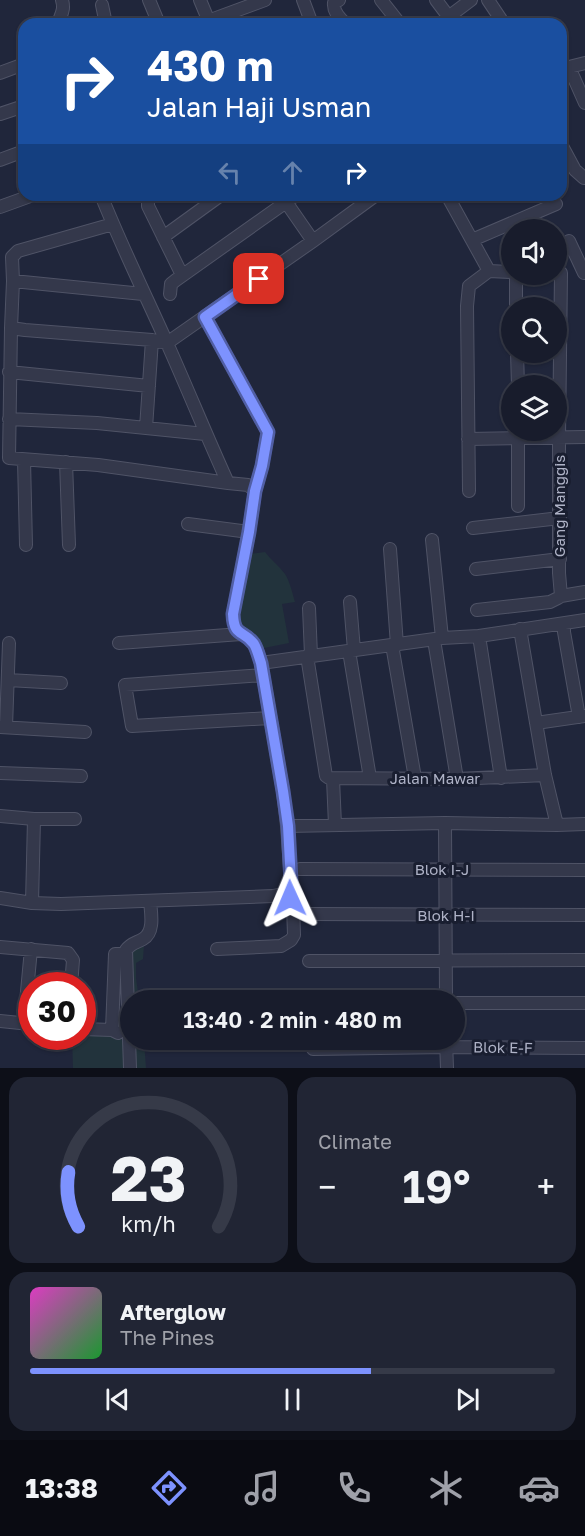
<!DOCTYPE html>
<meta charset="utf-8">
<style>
body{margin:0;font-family:"Golos Text",sans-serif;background:#212534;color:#f1f3f6;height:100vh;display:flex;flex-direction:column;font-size:22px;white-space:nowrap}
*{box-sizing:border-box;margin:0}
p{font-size:20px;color:#9fa1a9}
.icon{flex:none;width:33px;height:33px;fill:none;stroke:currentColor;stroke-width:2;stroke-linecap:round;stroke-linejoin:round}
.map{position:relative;height:1068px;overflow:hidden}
.drawer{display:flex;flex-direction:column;gap:9px;padding:9px;background:#0d0f18;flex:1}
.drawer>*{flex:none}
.guide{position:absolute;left:18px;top:18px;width:549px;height:183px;border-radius:18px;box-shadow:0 2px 4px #0004,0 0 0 2px #363a48;background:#1a4fa0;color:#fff;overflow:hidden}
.buttons{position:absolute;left:501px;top:219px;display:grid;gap:12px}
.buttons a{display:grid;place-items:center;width:66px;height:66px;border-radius:50%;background:#181c2c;box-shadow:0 2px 4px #0004,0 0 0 2px #363a48;font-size:30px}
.speed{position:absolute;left:18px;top:972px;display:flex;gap:12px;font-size:30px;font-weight:700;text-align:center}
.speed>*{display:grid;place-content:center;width:78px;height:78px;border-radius:50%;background:#181c2c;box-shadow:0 2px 4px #0004,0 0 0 2px #363a48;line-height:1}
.speed .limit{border:9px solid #d22;background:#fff;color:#111}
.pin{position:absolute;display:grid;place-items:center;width:51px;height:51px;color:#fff;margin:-26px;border-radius:12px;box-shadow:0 3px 9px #0006}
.me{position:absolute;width:66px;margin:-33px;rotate:359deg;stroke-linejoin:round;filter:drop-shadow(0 0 4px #0008)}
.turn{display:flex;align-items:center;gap:21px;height:126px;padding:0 30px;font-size:27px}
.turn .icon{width:78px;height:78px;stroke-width:2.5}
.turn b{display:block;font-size:42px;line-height:51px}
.lanes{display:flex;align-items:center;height:57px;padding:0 30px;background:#0003;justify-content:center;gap:30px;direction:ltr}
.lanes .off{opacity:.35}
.big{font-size:45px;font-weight:600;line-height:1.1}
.drawer .widget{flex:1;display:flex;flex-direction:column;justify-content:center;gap:9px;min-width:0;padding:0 21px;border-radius:18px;background:#212534}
.drawer .dial{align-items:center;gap:0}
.dial svg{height:156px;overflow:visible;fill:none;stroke:#363a48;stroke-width:7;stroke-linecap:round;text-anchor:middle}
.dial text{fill:#f1f3f6;stroke:none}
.song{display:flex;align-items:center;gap:18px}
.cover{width:72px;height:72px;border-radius:9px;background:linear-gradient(135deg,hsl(310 70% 55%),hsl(130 70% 35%))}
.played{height:6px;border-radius:3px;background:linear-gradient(90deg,#7d92fe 65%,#363a48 65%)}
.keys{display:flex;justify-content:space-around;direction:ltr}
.heat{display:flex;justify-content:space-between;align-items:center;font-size:33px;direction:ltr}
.drawer .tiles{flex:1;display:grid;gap:9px;grid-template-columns:1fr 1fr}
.widget:last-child{grid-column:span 2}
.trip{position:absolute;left:120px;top:990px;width:345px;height:60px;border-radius:30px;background:#181c2c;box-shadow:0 2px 4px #0004,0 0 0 2px #363a48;font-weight:600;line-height:60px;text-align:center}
.dock{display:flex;height:96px;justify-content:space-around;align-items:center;background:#0a0b12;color:#9fa1a9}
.dock .icon{width:42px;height:42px}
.dock .current{color:#7d92fe}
.dock b{font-size:27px;color:#f1f3f6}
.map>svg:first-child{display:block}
.green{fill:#22333c}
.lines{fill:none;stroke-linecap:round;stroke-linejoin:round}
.street-casing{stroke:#4f5366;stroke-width:14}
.street{stroke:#34384b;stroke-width:12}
.route-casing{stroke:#515fa5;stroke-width:15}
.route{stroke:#7d92fe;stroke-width:10}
.labels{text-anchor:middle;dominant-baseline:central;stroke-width:6;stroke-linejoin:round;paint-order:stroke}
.street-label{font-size:15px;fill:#afb3c7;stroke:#191e30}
</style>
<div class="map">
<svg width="585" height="1068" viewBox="0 0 585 1068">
<rect width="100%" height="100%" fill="#20263b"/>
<!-- green -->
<path class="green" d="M265 552C271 560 279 566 285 574 290 582 292 592 295 602L282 604 289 643 264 648 265 657 239 628V604L249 554Z
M144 945 143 959 136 963V978L139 1000H130V952L134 948Z
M83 1034 123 1035 126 1068H73L72 1037 82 1036Z
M132 1040H144L146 1068H134Z"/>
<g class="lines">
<defs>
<path id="street" d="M149 0 159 24
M200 0 210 24
M303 0 312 24
M339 0 334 3C333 12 340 19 346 24
M381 0 400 24
M436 0 454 24
M488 0 504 24
M102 5 106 24
M60 18C63 11 64 7 62 0
M208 21 265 0
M439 24 471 0
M569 67 585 103
M561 71 569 67 585 63
M0 73 24 64
M0 114 24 106
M561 144 575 170 584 178
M0 160 24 151
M101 195C121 245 145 294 167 343 188 390 207 437 228 483L248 485 255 491
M148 195V206L182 275
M283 195 286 202 313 241
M447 195 489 271
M0 207 33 195
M163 237 221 195
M472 240 556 204
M569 241 584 273
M516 274V308
M13 281 12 257 18 251 113 224
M170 294 171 284 176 280 296 195
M11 328 13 281 143 294
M167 343 152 340 25 330 11 328 9 458 98 465 228 483
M167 343 313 241 376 195
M517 352 518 386
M9 372 149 386
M9 419 97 423 205 434
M146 428 152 340
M468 439 585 437
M24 460 26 545
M66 462 69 545
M469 491 467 306 469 286 489 271 512 272
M518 506V432
M188 524 249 532
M473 528 560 518
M432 540 442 638
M390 549 397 645
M476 569 560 559
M561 596 559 573V438L561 273
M350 602 354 650
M309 608 311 655
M477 610 550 602 558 598 561 596 585 592
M564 624V632L579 717
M520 629 545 775 557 825
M479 636 501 778
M434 640 457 779
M119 643 241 634
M392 645 415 778
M349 651 370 778
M307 656 326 776 329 778 457 779 545 775
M261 663 442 638 479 636 585 620
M263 675 125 685 132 726 270 718
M8 680 61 683
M536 723 585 716
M0 727 85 732
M6 727 9 643
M0 773 81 776
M333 779 335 825
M0 816 34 819H75
M445 823 446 1000
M287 826 445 823 557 825 585 824
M300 869 585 870
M0 898 32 903 61 904 273 896 283 894 288 891 291 882 287 826 283 791 261 663C259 657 257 649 254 644 243 629 234 637 233 614L249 532 255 491 262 466 268 432 205 317
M32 903 34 819
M306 914 585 915
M0 947 68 953 73 960 71 986
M217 949 281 946 291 940 294 935 293 906 288 891
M309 961 585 960
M454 1003H585
M0 1021 30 1024
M24 1023 31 949
M82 1029 112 1030 118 1033
M112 1030 115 954H125
M446 1040 447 1068
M313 1049 447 1047 585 1048
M130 1068 126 950C131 943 136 943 143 939 155 932 151 913 150 901"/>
</defs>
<!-- street casing -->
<use href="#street" class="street-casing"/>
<!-- street -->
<use href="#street" class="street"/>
</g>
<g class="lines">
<defs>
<path id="route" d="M259 279 205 317 268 432 262 466 255 491 249 532 233 614C234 638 243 629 254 644 257 649 259 657 261 663L283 791 288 826 291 882 288 891 290 898"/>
</defs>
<!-- route casing -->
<use href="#route" class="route-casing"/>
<!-- route -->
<use href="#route" class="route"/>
</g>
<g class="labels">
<!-- street labels -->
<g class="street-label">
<text transform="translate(559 506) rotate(-90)">Gang Manggis</text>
<text x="435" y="778">Jalan Mawar</text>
<text x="442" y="869">Blok I-J</text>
<text x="446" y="915">Blok H-I</text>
<text transform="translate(503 1047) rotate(1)">Blok E-F</text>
</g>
</g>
</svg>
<div class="buttons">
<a><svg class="icon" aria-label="sound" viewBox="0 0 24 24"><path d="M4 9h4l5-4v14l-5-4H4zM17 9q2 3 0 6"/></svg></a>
<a><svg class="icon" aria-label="search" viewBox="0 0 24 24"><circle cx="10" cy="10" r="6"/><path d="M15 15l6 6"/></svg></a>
<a><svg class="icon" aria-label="layers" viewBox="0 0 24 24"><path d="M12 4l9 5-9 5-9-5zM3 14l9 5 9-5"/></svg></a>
</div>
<div class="speed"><div class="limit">30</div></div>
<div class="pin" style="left:259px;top:279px;background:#d93025"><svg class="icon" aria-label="arrive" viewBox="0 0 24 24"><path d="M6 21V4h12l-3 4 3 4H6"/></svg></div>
<svg class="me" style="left:290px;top:898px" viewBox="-20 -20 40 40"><path d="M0-17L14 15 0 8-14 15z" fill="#7d92fe" stroke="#fff" stroke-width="4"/></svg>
<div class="trip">13:40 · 2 min · 480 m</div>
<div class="guide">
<div class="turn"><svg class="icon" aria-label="right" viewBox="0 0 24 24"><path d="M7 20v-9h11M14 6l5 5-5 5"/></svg><div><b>430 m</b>Jalan Haji Usman</div></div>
<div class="lanes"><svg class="icon off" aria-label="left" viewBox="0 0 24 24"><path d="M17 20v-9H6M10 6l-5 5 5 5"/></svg><svg class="icon off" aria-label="ahead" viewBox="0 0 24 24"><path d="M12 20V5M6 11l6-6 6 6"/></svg><svg class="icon" aria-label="right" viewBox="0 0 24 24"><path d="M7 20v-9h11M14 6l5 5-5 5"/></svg></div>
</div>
</div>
<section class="drawer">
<div class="tiles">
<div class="widget dial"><svg viewBox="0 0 100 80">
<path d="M14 69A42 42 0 1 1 86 69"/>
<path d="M14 69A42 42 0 0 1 9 41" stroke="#7d92fe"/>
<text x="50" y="56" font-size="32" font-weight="700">23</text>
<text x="50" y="72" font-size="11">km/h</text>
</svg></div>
<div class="widget"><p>Climate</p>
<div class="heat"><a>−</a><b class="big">19°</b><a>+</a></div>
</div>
<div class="widget">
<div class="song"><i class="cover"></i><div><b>Afterglow</b><p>The Pines</p></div></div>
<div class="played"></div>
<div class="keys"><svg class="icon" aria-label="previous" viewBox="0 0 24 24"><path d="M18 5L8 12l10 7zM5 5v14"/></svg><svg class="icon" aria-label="pause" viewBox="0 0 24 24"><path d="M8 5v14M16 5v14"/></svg><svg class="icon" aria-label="next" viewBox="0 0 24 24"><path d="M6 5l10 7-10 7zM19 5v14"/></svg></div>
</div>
</div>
</section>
<nav class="dock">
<b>13:38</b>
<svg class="icon current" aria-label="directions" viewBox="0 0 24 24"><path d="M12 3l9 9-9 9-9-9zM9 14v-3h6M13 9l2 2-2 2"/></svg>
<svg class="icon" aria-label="music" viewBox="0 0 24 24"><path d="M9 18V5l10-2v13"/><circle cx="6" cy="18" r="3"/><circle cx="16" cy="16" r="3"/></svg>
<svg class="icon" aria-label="phone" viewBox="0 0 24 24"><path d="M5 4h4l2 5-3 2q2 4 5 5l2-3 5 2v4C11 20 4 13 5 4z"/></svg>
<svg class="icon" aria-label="climate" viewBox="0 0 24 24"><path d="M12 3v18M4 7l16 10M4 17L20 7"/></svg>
<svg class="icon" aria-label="car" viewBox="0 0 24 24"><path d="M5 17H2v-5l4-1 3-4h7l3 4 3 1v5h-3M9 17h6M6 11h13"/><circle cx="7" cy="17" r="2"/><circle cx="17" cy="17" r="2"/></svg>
</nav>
